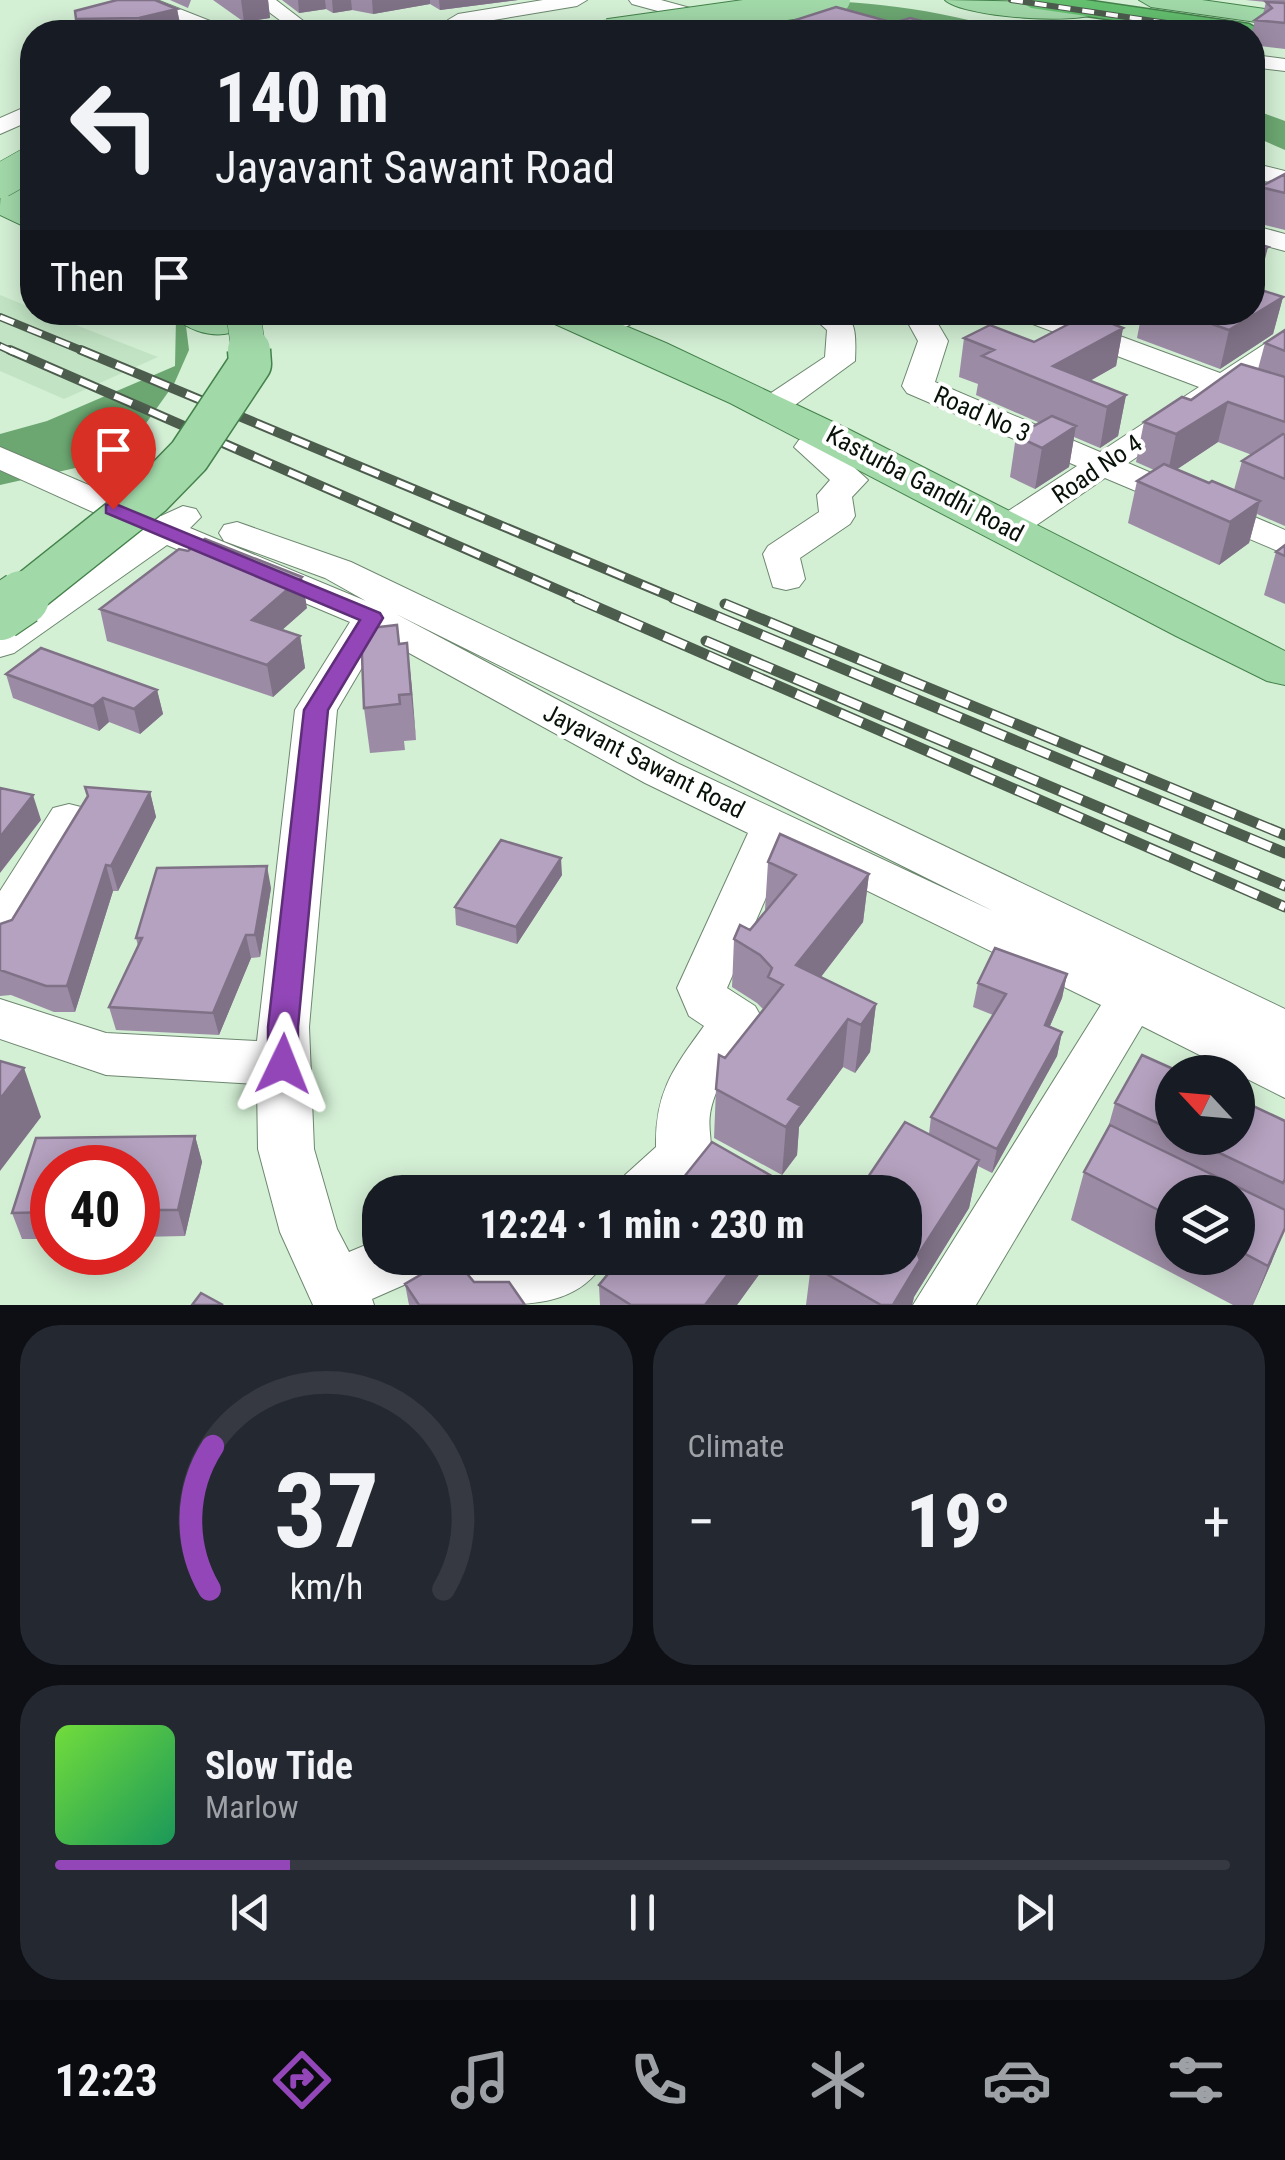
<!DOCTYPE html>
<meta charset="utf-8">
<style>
body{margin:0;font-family:"Roboto Condensed",sans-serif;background:#242831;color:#f1f3f6;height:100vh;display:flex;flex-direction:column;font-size:38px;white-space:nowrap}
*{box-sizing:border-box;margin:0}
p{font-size:32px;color:#9ea1a6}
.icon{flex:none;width:55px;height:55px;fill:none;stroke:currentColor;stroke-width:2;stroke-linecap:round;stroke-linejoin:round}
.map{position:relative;height:1305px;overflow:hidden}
.sheet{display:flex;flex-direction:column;gap:20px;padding:20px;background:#0d0f14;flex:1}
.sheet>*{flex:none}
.hud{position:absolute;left:20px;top:20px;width:1245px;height:305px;border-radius:40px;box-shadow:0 5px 25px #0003;background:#171b24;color:#f1f3f6;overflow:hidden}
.needle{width:65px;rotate:296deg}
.buttons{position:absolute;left:1155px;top:1055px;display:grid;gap:20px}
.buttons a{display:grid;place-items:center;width:100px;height:100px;border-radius:50%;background:#171b24;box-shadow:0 5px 25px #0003;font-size:50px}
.speed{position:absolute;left:30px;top:1145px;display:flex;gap:20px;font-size:50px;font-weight:700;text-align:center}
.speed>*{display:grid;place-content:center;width:130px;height:130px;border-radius:50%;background:#171b24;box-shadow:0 5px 25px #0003;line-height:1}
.speed .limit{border:15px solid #d22;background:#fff;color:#111}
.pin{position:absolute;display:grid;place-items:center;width:85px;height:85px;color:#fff;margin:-102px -42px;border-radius:50% 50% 50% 0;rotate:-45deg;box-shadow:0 0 10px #0007}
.pin .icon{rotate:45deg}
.me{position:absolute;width:110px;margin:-55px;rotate:2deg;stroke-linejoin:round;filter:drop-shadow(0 0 8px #0008)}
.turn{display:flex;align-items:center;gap:35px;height:210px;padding:0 30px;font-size:45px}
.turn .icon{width:130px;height:130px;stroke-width:2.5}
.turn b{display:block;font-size:70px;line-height:85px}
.then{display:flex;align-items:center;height:95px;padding:0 30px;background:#0003;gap:20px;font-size:38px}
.big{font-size:75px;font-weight:800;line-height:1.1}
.sheet .widget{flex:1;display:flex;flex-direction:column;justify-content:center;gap:15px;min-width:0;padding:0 35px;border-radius:40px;background:#242831}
.sheet .dial{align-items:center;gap:0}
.dial svg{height:260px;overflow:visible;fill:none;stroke:#363941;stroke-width:7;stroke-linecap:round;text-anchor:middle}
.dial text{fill:#f1f3f6;stroke:none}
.song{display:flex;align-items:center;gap:30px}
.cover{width:120px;height:120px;border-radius:15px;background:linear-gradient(135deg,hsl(100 70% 55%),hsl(150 70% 35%))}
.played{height:10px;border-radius:5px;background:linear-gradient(90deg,#9246b8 20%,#363941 20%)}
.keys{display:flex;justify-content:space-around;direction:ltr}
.heat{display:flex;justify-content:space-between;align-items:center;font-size:55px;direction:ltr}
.sheet .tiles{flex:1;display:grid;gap:20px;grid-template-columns:1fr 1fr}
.widget:last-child{grid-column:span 2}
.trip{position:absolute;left:362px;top:1175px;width:560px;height:100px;border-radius:40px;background:#171b24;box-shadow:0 5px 25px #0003;font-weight:800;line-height:100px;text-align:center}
.menu{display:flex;height:160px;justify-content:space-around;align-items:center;background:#090b0e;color:#9ea1a6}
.menu .icon{width:70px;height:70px}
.menu .on{color:#9246b8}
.menu b{font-size:45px;color:#f1f3f6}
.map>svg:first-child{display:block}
.built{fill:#c2e4c4}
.water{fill:#6ca771}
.pier{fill:#d3efd4}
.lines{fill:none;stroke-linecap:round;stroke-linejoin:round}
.minor-casing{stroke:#6d876f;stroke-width:2}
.major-casing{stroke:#44824b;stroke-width:2}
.highway-casing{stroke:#44824b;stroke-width:3}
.minor{fill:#fff;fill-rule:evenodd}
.major{fill:#a2d9a9;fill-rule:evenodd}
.highway{fill:#64bf6f;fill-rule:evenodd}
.rail-far3-casing{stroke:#4c5c4d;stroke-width:6}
.rail-far2-casing{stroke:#4c5c4d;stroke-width:8}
.rail-far1-casing{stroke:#4c5c4d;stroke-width:10}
.rail-casing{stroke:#4c5c4d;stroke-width:11}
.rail-far3{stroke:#fff;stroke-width:4;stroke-dasharray:12;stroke-linecap:butt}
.rail-far2{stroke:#fff;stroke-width:5;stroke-dasharray:15;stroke-linecap:butt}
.rail-far1{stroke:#fff;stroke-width:6;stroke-dasharray:19;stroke-linecap:butt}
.rail{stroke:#fff;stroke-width:8;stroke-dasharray:24;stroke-linecap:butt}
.major-bridge-far3-casing{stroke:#44824b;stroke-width:28;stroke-linecap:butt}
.major-bridge-far2-casing{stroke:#44824b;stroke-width:35;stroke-linecap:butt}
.major-bridge-far1-casing{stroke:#44824b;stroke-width:45;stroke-linecap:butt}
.major-bridge-casing{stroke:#44824b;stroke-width:56;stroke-linecap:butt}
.major-bridge-far3{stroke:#a2d9a9;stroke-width:26}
.major-bridge-far2{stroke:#a2d9a9;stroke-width:34}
.major-bridge-far1{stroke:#a2d9a9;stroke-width:42}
.major-bridge{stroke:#a2d9a9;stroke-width:54}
.wall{fill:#9c8ba5;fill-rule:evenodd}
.shaded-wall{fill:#7f7186}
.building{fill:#b5a2c0;stroke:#7f7186;stroke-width:2.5}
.route{fill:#9246b8;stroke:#5f2e78;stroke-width:2.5}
.labels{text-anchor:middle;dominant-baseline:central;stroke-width:8;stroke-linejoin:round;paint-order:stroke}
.street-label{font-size:25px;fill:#081209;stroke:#fff}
</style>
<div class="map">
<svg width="1285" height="1305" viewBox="0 0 1285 1305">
<rect width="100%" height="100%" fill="#d3efd4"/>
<!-- built -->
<path class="built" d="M0 295 32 308V312L45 313 158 357 64 399 0 371Z"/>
<!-- water -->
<path class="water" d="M777 0C863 0 932 8 1015 32H953L843 16 786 17 675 32H569Z
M1252 109 1285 121V150L1253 136Z
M271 313 282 322 246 390 133 455 0 485V434L47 421 175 366 176 318Z"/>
<!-- pier -->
<path class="pier" d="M168 313H275L283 329 249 394 135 459 107 466 139 433 174 384 189 350 186 326Z"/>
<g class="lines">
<defs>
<path id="minor" d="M129 0H157L238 32H211Z
M253 0H276L306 23 303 27H289Z
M543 0H587L577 6 458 26 448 20 458 14Z
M629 0H661L763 28 766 32H735L632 4Z
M1254 55 1285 59V71L1252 67Z
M32 104V120L0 134V118Z
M1252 163 1285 171V186L1252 178Z
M1252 225 1285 234V251L1252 242Z
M606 312H647C635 326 603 338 585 333L580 327 585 321Z
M807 312C853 312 857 315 855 361L784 413H762L757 406 762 399 825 357 827 330Z
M902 312H931L948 341 935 382 1100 452 1199 387 1017 318 1013 312H1055L1220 373 1274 338 1285 335V358L1247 383 1285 397V418L1226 397 1128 463 1285 530V554L1105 478 1022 535 1009 538 996 535 991 527 996 519 1077 466 907 393 902 386 918 341Z
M833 425 845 428 850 435 833 448 868 480 852 497 855 516 850 524 800 558 805 579 799 587 786 590 773 587 763 554 768 546 819 512 817 495 830 480 794 447 799 440Z
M0 447 161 516 183 506 196 509 201 517 190 528 366 601 325 578 224 541 219 533 224 525 237 522 351 562 1285 1009V1098L1142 1026 976 1305H913L1101 1005 786 851 727 988 755 1006 763 1020C750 1045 727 1067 716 1093 696 1141 733 1145 683 1192H617L625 1175 656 1147C655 1092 673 1069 704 1026L689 1016 677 988 748 833 645 783 380 637 337 710 309 1027 314 1149 337 1229 349 1252 380 1239V1258H431L422 1277 372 1299 374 1305H313L280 1232 258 1149 257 1084 106 1075 0 1039V999L106 1033 257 1041 295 710 350 622 167 545 14 653 0 657V627L137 532 0 470ZM396 614 993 911 677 763Z
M69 804 85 808 92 819 17 944 0 949V891L53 808Z
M447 1258H514L521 1265 530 1258H607C580 1305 534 1305 480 1305L456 1277Z"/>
<path id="major" d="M945 0 1091 3 1103 10C1086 27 962 17 945 0Z
M1139 0H1202L1285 12V26L1151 7Z
M32 165V187L25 197 32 207V230L0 215C0 187 2 172 32 165Z
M170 312H219L235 325 230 333C210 338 183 329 170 312Z
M541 312H592L666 343 850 430 1285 651V685L1267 681 1176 636 730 403 546 320Z"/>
<path id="highway" d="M1018 0H1085L1249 24 1263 32 1252 39V32H1197L1031 8Z"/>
</defs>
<!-- minor casing -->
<use href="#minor" class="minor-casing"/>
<!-- major casing -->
<use href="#major" class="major-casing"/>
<!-- highway casing -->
<use href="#highway" class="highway-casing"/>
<!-- minor -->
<use href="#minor" class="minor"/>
<!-- major -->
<use href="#major" class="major"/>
<!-- highway -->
<use href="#highway" class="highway"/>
<defs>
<path id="rail-far3" d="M1011 0 1228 32"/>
<path id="rail-far2" d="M0 317 88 353
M0 346 15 353"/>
<path id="rail-far1" d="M10 350 582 600
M81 350 679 600"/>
<path id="rail" d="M576 598 1285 907
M673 598 1285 853
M725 604 1285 835
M706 641 1285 886"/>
</defs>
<!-- rail-far3 casing -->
<use href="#rail-far3" class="rail-far3-casing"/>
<!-- rail-far2 casing -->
<use href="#rail-far2" class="rail-far2-casing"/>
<!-- rail-far1 casing -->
<use href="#rail-far1" class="rail-far1-casing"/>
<!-- rail casing -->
<use href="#rail" class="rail-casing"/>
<!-- rail-far3 -->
<use href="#rail-far3" class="rail-far3"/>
<!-- rail-far2 -->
<use href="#rail-far2" class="rail-far2"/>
<!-- rail-far1 -->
<use href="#rail-far1" class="rail-far1"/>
<!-- rail -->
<use href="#rail" class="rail"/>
<defs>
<path id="major-bridge-far3" d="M608 32 837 0"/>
<path id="major-bridge-far2" d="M0 181 32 163
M243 312 249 353"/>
<path id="major-bridge-far1" d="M19 600 151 495 189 456 250 364 249 350"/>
<path id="major-bridge" d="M0 613 22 598"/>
</defs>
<!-- major-bridge-far3 casing -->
<use href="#major-bridge-far3" class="major-bridge-far3-casing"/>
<!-- major-bridge-far2 casing -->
<use href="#major-bridge-far2" class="major-bridge-far2-casing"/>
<!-- major-bridge-far1 casing -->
<use href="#major-bridge-far1" class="major-bridge-far1-casing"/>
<!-- major-bridge casing -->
<use href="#major-bridge" class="major-bridge-casing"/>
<!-- major-bridge-far3 -->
<use href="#major-bridge-far3" class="major-bridge-far3"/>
<!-- major-bridge-far2 -->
<use href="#major-bridge-far2" class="major-bridge-far2"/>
<!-- major-bridge-far1 -->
<use href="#major-bridge-far1" class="major-bridge-far1"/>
<!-- major-bridge -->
<use href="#major-bridge" class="major-bridge"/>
</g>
<!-- wall -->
<path class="wall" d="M170 0H191L188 8Z
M213 0H268L270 18 244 22Z
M282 0H518L440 10 430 4 373 14 352 10 333 13 326 9 299 13Z
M1246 0H1285V49L1252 45V32L1255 20 1263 14 1266 2Z
M177 9 180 24 146 32H79L75 11Z
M1285 174V230L1252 222 1260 187Z
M1252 242 1259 283 1253 287 1283 297 1273 334 1220 369 1137 338 1142 312H1252Z
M1123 328 1116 366 1090 381 1126 395 1118 436 1100 448 1074 437 1069 467 1035 489 1010 477 1016 436 1040 423 976 395 978 384 959 377 964 338 1034 342Z
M1285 330V526L1257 514 1249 543 1219 565 1128 523 1137 481 1154 470 1136 462 1144 422 1258 369 1265 343ZM1218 442 1252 455 1242 461 1234 490 1209 483 1177 469Z
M1285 545V604L1264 595 1276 552Z
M307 608 282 630 300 636 305 668 273 697 107 641 100 609Z
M407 643 416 740 404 741 405 750 370 753 364 708 399 644Z
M6 674 157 690 163 714 140 734 109 722 99 731 13 698Z
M85 787 150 792 156 817 118 891H113L75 1012H54L11 995 0 996V924L12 920 88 797Z
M768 862 869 874 863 922 821 977 876 1004 870 1052 855 1073 843 1067 799 1127 797 1155 782 1175 714 1138 716 1089 725 1058 764 1010 757 1003 732 987 734 939 750 930 766 910H765Z
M562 875 517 944 456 925 455 907Z
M271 888 260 957 251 958 219 1035 116 1030 109 1007 138 946 136 938Z
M1067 974 1062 998 1050 1026 1062 1032 1057 1056 992 1173 978 1166 969 1208 914 1297 912 1305H806L811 1265 929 1134 931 1117 993 1015 973 1007 978 983Z
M1172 1072V1138H1238L1285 1121V1209L1275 1204 1272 1261 1253 1305H1233L1071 1220 1084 1172 1108 1128 1115 1103ZM1172 1192H1238V1258H1172Z
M195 1136 202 1162 185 1236 138 1237V1168H52V1239H22L12 1213 36 1138Z
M771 1258 737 1305H600L599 1285Z
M474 1282 525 1305H409L405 1284Z"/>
<!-- shaded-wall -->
<path class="shaded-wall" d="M241 0H268L270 18 244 22Z
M298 0H325L326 9 299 13Z
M332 0H351L352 10 333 13Z
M372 0H430V4L373 14Z
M439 0H518L440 10Z
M177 9 180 24 142 32 139 18Z
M1268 247 1259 283 1252 287V255Z
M1283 297 1273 334 1220 369 1229 330Z
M1123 328 1116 366 1070 392 1053 366Z
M1126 395 1118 436 1100 448 1107 407Z
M1228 402 1218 442 1167 476 1176 434Z
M1076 426 1069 467 1035 489 1042 448Z
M1260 501 1249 543 1219 565 1230 522Z
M302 577 307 608 257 652 252 620Z
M300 636 305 668 273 697 267 665Z
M407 643 412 688 416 740 411 694Z
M157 690 163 714 140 734 134 709Z
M103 698 109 722 99 731 93 706Z
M150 792 156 817 118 891 111 866Z
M33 795 41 820 0 873V837Z
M561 858 562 875 517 944 516 927Z
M106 865 113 891 75 1012 67 986Z
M267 866 271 888 260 957 255 935Z
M869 874 863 922 793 1013 796 965Z
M246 935 251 958 219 1035 213 1013Z
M1067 974 1062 998 1040 1049 1045 1025Z
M876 1004 870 1052 855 1073 861 1025Z
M848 1019 843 1067 799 1127 797 1155 782 1175 788 1099Z
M1062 1032 1057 1056 992 1173 997 1149Z
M24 1068 41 1117 0 1171V1099Z
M195 1136 202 1162 185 1236 178 1210Z
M979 1160 969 1208 914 1297 912 1305H893L918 1255Z
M1285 1228 1272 1261 1253 1305 1268 1266Z
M740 1258H771L737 1305H705Z"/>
<!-- building -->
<path class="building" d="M117 0H155L177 9 139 18 76 19 75 11Z
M1266 2 1285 3V23L1255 20 1272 8Z
M836 7 894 23 910 18 965 32H758Z
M1285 174V193L1260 187Z
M1252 242 1268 247 1252 255Z
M1252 287 1283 297 1229 330 1178 312H1252Z
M1088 314 1123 328 1053 366 1126 395 1107 407 982 356 994 350 964 338 990 325 1034 342Z
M1285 330V351L1265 343Z
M1241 364 1285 377V422L1228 402 1176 434 1144 422 1182 397 1191 400Z
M1052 416 1076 426 1042 448 1016 436Z
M1283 434 1285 435V479L1242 461Z
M1164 464 1209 483 1212 481 1260 501 1230 522 1137 481Z
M205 539 302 577 252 620 300 636 267 665 100 609 179 549 188 551Z
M1285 545V556L1276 552Z
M397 625 399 644 407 643 411 694 399 695 400 704 364 708 361 629Z
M41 648 157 690 134 709 103 698 93 706 6 674Z
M85 787 150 792 111 866 106 865 67 986H46L0 970V924L12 920 88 796Z
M0 788 33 795 0 837Z
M780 834 869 874 796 965 876 1004 861 1025 848 1019 788 1099 801 1106 786 1127 716 1089 719 1055 725 1058 783 985 768 977 772 968 760 955 734 939 740 925 750 930 796 875 768 862Z
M501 840 561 858 516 927 455 907Z
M267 866 255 935H246L213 1013 109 1007 142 938H136L157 868Z
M995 948 1067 974 1045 1025 1062 1032 997 1149 931 1117 1006 994 978 983Z
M1142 1055 1180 1072H1172V1130L1115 1103Z
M0 1061 24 1068 0 1099Z
M1238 1099 1285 1121V1179L1283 1183 1188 1138H1238Z
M905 1122 979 1160 918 1255 920 1260 893 1305H881L811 1265 815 1258H905V1192H858Z
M1110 1125 1285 1210V1228L1268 1266 1238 1250V1192H1172V1217L1084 1172Z
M195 1136 178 1210H138V1168H52V1212L12 1213 36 1138Z
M712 1142 791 1187 787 1192H672Z
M449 1258H454L474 1282H509L525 1305H419L405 1284Z
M621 1258H740L705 1305H631L599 1285Z
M201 1293 223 1305H192Z"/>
<!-- route -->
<path class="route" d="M113 503 380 613 383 618 328 710 298 1027V1064L293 1073 283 1076 272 1073 268 1064V1027L304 710 360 620 106 513V505Z"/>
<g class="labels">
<!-- street labels -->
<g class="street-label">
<text transform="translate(982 414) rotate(24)">Road No 3</text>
<text transform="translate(1097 469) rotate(-34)">Road No 4</text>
<text transform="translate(925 484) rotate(28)">Kasturba Gandhi Road</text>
<text transform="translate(644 761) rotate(27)">Jayavant Sawant Road</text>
</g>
</g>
</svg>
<div class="buttons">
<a><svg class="needle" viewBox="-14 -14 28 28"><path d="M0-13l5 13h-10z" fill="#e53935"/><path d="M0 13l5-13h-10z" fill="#9ea1a6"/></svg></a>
<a><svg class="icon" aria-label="layers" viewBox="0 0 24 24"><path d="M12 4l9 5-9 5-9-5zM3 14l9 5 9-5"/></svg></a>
</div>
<div class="speed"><div class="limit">40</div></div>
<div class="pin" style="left:113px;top:509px;background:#d93025"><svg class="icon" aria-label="arrive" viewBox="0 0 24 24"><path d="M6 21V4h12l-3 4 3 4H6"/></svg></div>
<svg class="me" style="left:283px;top:1064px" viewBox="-20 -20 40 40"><path d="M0-17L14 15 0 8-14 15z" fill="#9246b8" stroke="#fff" stroke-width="4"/></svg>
<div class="trip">12:24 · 1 min · 230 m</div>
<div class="hud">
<div class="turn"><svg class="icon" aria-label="left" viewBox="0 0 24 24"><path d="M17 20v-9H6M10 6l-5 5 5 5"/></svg><div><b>140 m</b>Jayavant Sawant Road</div></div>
<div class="then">Then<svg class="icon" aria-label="arrive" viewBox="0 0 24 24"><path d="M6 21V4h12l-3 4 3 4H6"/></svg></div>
</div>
</div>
<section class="sheet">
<div class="tiles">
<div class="widget dial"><svg viewBox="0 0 100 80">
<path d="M14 69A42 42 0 1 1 86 69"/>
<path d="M14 69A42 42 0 0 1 15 25" stroke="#9246b8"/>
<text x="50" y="56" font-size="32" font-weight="700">37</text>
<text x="50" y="72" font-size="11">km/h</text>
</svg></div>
<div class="widget"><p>Climate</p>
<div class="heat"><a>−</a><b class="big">19°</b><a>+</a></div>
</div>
<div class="widget">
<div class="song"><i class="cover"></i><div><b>Slow Tide</b><p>Marlow</p></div></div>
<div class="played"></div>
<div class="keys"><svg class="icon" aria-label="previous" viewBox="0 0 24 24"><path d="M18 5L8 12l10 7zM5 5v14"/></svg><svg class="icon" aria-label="pause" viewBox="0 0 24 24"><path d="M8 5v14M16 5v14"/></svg><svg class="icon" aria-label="next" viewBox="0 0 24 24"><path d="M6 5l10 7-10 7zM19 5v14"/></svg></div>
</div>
</div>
</section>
<nav class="menu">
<b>12:23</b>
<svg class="icon on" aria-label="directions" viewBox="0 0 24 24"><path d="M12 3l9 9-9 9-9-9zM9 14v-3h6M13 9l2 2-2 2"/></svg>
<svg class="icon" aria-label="music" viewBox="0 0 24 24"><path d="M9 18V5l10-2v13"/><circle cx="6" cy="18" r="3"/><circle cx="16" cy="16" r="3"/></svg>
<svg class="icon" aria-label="phone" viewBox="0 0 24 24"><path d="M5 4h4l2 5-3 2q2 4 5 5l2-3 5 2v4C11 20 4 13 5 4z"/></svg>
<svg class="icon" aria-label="climate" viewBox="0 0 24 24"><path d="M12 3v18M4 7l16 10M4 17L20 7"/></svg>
<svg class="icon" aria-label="car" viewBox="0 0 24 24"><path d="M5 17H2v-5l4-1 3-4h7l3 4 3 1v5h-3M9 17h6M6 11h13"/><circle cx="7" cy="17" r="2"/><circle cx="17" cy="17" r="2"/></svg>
<svg class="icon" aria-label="filters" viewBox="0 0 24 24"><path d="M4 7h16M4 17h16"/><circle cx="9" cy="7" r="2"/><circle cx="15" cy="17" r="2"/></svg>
</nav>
